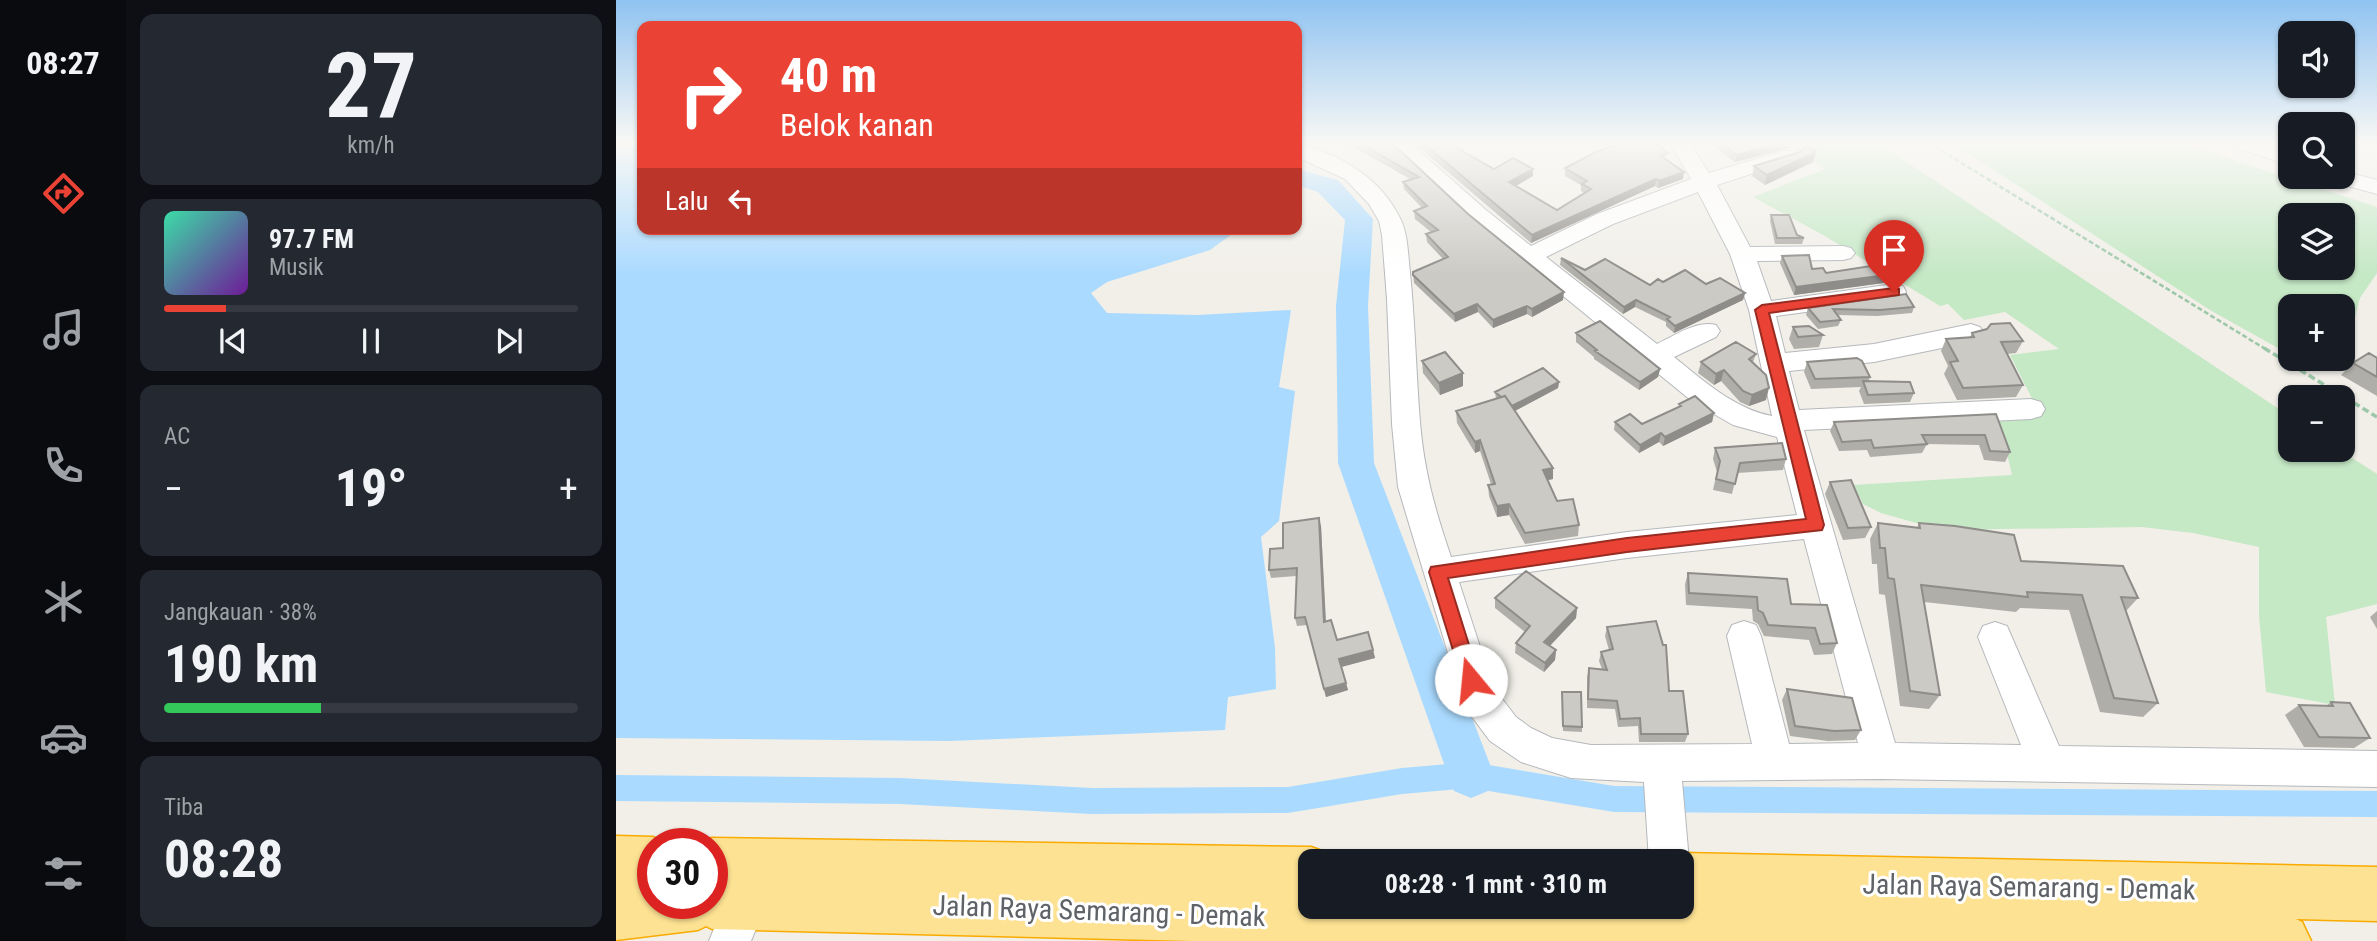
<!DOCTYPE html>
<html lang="id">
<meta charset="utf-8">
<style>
body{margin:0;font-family:"Roboto Condensed",sans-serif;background:#242831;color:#f1f3f6;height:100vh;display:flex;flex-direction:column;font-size:26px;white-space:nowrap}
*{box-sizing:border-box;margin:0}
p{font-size:23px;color:#9ea1a6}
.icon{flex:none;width:38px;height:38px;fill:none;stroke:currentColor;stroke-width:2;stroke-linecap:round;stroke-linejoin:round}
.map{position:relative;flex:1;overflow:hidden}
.sheet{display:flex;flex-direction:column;gap:14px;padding:14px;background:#0d0f14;width:490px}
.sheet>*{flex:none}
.hud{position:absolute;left:21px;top:21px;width:665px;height:214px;border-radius:14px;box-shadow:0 2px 5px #0004;background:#ea4335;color:#fff;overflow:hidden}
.fabs{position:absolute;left:1662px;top:21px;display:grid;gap:14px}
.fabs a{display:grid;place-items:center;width:77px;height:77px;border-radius:14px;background:#171b24;box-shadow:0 2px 5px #0004;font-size:35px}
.speed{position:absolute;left:21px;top:828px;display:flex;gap:14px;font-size:35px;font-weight:700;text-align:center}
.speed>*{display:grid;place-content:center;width:91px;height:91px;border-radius:50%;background:#171b24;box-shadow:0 2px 5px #0004;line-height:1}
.speed .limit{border:10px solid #d22;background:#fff;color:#111}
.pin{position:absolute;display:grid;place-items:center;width:60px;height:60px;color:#fff;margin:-72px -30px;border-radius:50% 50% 50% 0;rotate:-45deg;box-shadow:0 0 7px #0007}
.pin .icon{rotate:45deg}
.me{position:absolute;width:77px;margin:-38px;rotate:343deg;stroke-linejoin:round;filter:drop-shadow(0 0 5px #0008)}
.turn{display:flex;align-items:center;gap:24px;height:147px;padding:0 28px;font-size:32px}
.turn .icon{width:91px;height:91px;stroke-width:2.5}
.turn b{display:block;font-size:49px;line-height:60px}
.then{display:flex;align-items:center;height:66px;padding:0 28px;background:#0003;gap:14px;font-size:26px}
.big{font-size:52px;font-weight:700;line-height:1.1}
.sheet .widget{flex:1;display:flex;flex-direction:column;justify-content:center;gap:10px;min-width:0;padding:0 24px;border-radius:14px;background:#242831}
.sheet .dial{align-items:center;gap:0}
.dial b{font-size:91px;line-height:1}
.song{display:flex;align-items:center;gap:21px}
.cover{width:84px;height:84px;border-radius:10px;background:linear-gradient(135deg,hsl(160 70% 55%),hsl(280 70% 35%))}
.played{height:7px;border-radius:4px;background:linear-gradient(90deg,#ea4335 15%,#363941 15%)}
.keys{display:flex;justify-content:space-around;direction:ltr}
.heat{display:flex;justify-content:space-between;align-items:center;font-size:38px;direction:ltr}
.charge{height:10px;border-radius:5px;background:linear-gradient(90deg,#34c759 38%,#363941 0)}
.trip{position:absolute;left:682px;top:849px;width:396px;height:70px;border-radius:14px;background:#171b24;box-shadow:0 2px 5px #0004;font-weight:700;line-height:70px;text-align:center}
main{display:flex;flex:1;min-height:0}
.tab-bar{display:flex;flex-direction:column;width:126px;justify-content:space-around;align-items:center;background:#090b0e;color:#9ea1a6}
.tab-bar .icon{width:49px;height:49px}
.tab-bar .on{color:#ea4335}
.tab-bar b{font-size:32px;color:#f1f3f6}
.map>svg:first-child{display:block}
.green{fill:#c5e8c5;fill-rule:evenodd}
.water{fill:#aadaff}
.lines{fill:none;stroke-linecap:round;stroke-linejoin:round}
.canal{fill:#aadaff;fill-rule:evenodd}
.river{fill:#aadaff;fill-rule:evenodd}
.minor-casing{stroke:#b5b8bc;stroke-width:2}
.highway-casing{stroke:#f9ab00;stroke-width:3}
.path-far1{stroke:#9cc7a9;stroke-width:2.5;stroke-dasharray:5 2.5;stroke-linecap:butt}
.path{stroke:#9cc7a9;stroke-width:3.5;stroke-dasharray:7 3.5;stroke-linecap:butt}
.minor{fill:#fff;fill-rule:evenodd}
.highway{fill:#fde293;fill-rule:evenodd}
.wall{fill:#afaea9}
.shaded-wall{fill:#8f8d8a}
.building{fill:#cccac5;stroke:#8f8d8a;stroke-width:2}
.route{fill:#ea4335;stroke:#982c22;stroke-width:2}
.labels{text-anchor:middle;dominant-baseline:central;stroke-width:6;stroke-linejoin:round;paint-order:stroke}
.near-street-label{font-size:28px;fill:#5f6368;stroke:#fff}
</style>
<main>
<nav class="tab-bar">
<b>08:27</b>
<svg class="icon on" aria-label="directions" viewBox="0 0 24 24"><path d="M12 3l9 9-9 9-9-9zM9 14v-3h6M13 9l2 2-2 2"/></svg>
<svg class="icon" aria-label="music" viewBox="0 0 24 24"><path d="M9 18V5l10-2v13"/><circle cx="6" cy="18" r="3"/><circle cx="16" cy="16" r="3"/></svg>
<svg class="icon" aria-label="phone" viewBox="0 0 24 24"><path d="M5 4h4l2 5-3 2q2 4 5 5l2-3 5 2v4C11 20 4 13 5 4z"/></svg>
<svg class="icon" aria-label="climate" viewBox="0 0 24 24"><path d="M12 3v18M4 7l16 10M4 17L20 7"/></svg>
<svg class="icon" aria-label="car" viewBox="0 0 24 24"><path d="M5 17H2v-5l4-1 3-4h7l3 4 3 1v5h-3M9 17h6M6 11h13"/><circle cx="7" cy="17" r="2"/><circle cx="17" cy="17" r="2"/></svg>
<svg class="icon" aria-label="filters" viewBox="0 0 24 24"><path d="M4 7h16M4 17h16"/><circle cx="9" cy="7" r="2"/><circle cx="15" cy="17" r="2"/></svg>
</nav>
<section class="sheet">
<div class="widget dial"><b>27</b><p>km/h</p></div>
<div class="widget">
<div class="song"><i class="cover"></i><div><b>97.7 FM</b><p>Musik</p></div></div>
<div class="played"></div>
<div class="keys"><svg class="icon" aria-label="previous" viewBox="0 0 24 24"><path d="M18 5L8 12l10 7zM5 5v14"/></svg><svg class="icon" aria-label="pause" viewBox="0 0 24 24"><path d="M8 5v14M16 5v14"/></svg><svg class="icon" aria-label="next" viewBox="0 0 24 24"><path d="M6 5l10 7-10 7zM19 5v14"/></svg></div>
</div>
<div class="widget"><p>AC</p>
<div class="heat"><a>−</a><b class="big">19°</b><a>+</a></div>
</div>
<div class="widget"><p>Jangkauan · 38%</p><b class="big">190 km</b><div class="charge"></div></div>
<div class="widget"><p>Tiba</p><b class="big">08:28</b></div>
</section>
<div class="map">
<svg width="1761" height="941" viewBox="0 0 1761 941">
<rect width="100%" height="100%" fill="#f1efe8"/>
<!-- green -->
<path class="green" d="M1172 143H1262L1675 417V450H1724L1761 474V604L1710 617 1719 705 1650 692 1643 616V547L1577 533 1526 527 1325 530 1265 513 1247 504 1238 485 1396 475 1382 415 1423 412 1394 355 1443 349 1389 312 1348 320 1332 304 1324 306 1209 236 1137 197 1209 169Z
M1336 143H1566L1761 207V273L1744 298 1736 329 1727 349V306H1675V354L1669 352 1594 310ZM1675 215H1727V268H1675Z"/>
<!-- water -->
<path class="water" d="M0 143H26V229H623L594 250 491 282 475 293 491 313 581 315 675 310 663 387 679 391 663 521 645 537 659 648 660 689 612 697 609 730 333 741 0 738Z"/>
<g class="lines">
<!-- canal -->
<path class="canal" d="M855 762 998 786 1761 791V817L998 812 855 788 786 794 672 813 476 814 284 804 0 801V775L284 778 476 788 672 787 786 768Z"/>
<!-- river -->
<path class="river" d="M681 169 722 180 757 219 752 306 758 463 878 775 872 791 855 798 838 791 832 775 722 463 720 306 729 220 702 192 681 185Z"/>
<defs>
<path id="minor" d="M772 143H794L870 210 915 246 981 214 1075 179 1054 143H1074L1093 173 1167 151H1181L1185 155 1181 159 1101 185 1134 247 1227 246 1235 248 1239 253 1235 258 1227 260 1141 261 1155 301 1278 284 1287 286 1290 292 1287 298 1278 300 1160 316 1169 353 1258 344 1355 324 1364 327 1368 333 1364 339 1355 342 1258 362 1173 371 1183 410 1415 399 1425 402 1429 409 1425 416 1415 419 1188 430 1279 743 1405 745 1362 637 1367 626 1379 622 1391 626 1443 746 1761 751V787L1265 779 1066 781 1073 861 1067 875 1066 861H1033L1028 782 955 778 905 762 874 741 848 706 782 487 776 424 771 299 766 235 763 221 753 204 729 179 681 157V144C725 154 765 178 785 220 792 236 792 255 794 272 799 322 800 372 804 422 808 471 819 510 835 557L1011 532 1181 515 1161 437 1117 425 1077 402 854 220ZM1082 192 1114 254 1133 310 1156 416C1118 409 1087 380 1058 357L1100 337 1104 331 1100 325C1081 320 1058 336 1041 344L930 257 997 224ZM1188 539 1242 743 1173 744 1145 636 1140 625 1128 621 1116 625 1111 636 1136 744 975 745 936 738 915 728 900 717 877 687 843 582 1011 558Z
M1615 143H1646L1675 153V166L1618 147Z
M1727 171 1761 180V194L1718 182 1715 177H1727Z
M130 881 145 887 151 902 135 941H93L115 887Z"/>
<path id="highway" d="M0 836 37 837 53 844H37V903H96V844H82L96 838 695 847 714 854 716 861H695V906H1066V861H1047L1066 853 1761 867V921L1680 919 1686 922 1695 941H578L96 929 90 926 82 930 0 940Z"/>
</defs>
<!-- minor casing -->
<use href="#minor" class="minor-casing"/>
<!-- highway casing -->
<use href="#highway" class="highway-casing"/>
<!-- path-far1 -->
<path class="path-far1" d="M1313 143 1651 350"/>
<!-- path -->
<path class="path" d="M1648 348 1761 417"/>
<!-- minor -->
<use href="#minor" class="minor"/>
<!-- highway -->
<use href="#highway" class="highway"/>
</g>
<!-- wall -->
<path class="wall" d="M722 143H776L852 214 947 300 916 317 911 314 877 328 862 312 839 322 798 283 797 272 827 259 811 242 810 234 815 232 799 219 798 211 806 208 788 189 787 182 794 179 734 145 732 147Z
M798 143H840L836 145 878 169 917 176 900 186 941 210 968 193 965 191V185L949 176V168L1051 160 1067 179 1042 188 1039 186 915 243Z
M1093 143H1174L1173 148 1119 162Z
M1200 152 1197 162 1149 185 1136 176 1138 166Z
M1155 215 1181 235 1188 238 1186 244H1159L1154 221Z
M1166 256 1196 269 1210 273 1278 274 1275 282 1178 295 1164 263Z
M945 258 969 270 1034 285 1047 282 1090 284 1129 293 1127 300 1058 333 1050 326V322L1019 307 1007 314 944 265Z
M1298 307 1296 313 1261 316 1222 315 1225 320 1222 326 1202 329 1190 315 1192 308Z
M1177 327 1207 335 1203 347 1178 349 1173 339Z
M960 333 1044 369 1042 377 1023 390 978 359V357L960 342Z
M1356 333 1407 341 1400 353 1391 354 1407 385 1400 397 1341 400 1328 374 1332 366 1325 351 1330 339 1354 337Z
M1140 354 1137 362 1150 400 1133 406 1124 402 1105 381 1098 385 1082 373 1085 362Z
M1761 358V396L1725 375 1737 363Z
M806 361 847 373V386L824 395 807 373Z
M1191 362 1254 377 1252 382 1298 393 1294 402 1248 404 1243 391 1245 387 1195 389 1188 372Z
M943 382 942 388 899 411 937 479 932 480 941 501 963 525 962 536 909 544 893 515 881 517 873 496 872 485 875 484 864 451 859 453 841 423 840 411 880 399 879 392Z
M1063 404 1098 413 1096 422 1047 446 1043 442 1023 453 998 430 999 422 1026 424 1063 407Z
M1380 414 1394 452 1389 462 1368 460 1363 445 1311 444 1306 453 1254 457 1251 450 1223 451 1214 431 1218 422Z
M1099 448 1170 459 1167 470 1121 473 1116 494 1097 490 1101 472 1097 459Z
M1214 482 1255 527 1249 538 1227 540 1209 494Z
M1262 523 1301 528 1303 523 1405 561 1522 598 1510 611 1542 703 1527 717 1484 712 1453 610 1404 608 1400 612 1308 602 1324 695 1313 709 1284 706 1269 595 1263 594 1261 564H1256L1254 539Z
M705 526 710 621 721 640 757 650 759 658 725 667 732 690 710 697 691 625 681 626 679 618 680 576 655 578 653 570 667 548Z
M1072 573 1175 604 1221 643 1216 654 1198 655 1193 640 1148 636 1142 624 1137 621 1136 609 1070 605 1069 584Z
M879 598 961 608 960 618 934 646 940 650 939 660 928 672 899 653 900 643 909 632 879 608Z
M1761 611V629L1754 617Z
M991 627 1053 691 1072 734 1069 742H1023L1022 726 1002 727 999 709 971 708V677L973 668 986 669 983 661 985 652 993 650 989 636Z
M1171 689 1245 730 1239 740 1212 741 1174 736 1166 700Z
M946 692 966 727V732L947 731Z
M1715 702 1754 738 1738 748 1688 747 1669 715 1683 705 1710 706Z"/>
<!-- shaded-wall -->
<path class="shaded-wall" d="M1166 143H1174L1173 148 1119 162 1121 155Z
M1200 152 1197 162 1149 185 1151 175Z
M917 169V176L893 190V182Z
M1068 172 1067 179 1042 188 1043 181Z
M1040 179 1039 186 915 243 916 235Z
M1278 274 1275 282 1178 295 1180 287Z
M948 292 947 300 916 317V309Z
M1129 293 1127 300 1058 333 1059 326Z
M1020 300 1019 307 1007 314 1008 307Z
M861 304 862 312 839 322 838 314Z
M911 306V314L877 328V320Z
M1044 369 1042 377 1023 390 1024 382Z
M1108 370 1105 381 1098 385 1100 374Z
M847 373V386L824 395 823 383Z
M943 382 942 388 895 413V407Z
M1153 388 1150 400 1133 406 1136 395Z
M1098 413 1096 422 1047 446 1049 437Z
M1045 433 1043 442 1023 453 1024 445Z
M864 440V451L859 453V442Z
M937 468V479L927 481V470Z
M893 504V515L881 517V506Z
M703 518 705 526 710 629 708 622Z
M961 608 960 618 928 652V642Z
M757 650 759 658 725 667 723 659Z
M940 650 939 660 928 672 929 663Z
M730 683 732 690 710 697 708 689Z"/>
<!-- building -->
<path class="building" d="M743 143H776L852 214 948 292 916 309 911 306 877 320 861 304 838 314 797 275V272L832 257 810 234 822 230 798 211 811 206 787 182 803 177Z
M807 143H832L878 169 897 158 917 169 893 182 941 210 975 189 966 184 971 181 949 168 982 151 1005 143H1040L1052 153 1045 156 1068 172 1043 181 1040 179 916 235Z
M1105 143H1166L1121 155Z
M1190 146 1200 152 1151 175 1138 166 1184 152Z
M1155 215H1173L1181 235 1188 238H1161Z
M1193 255 1196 269 1207 268 1210 273 1255 266H1274L1278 274 1180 287 1166 256Z
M945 258 969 270 989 259 1034 285 1042 279 1047 282 1069 270 1090 284 1104 278 1129 293 1059 326 1051 319 1054 317 1020 300 1008 307Z
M1290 294 1298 307 1264 310 1217 309 1225 320 1204 322 1192 308Z
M984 321 1044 369 1024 382 979 351 981 350 960 333Z
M1394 323 1407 341 1385 342 1407 385 1347 388 1334 362 1342 361 1330 339 1358 337 1356 333 1371 329 1375 324Z
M1193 326 1207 335 1182 337 1177 327Z
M1120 342 1140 354 1133 359 1150 375 1153 388 1136 395 1127 391 1108 370 1100 374 1085 362Z
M829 352 847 373 823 383 806 361Z
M1753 353 1761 358V377L1737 363Z
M1241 358 1246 361 1254 377 1199 379 1191 362Z
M927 368 943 382 896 406 889 396 885 397 879 392Z
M1247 381 1294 382 1298 393 1252 395Z
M889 396 937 468 927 470 941 501 957 499 963 525 909 533 893 504 881 506 872 485 879 484 864 440 859 442 840 411Z
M1079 396 1098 413 1049 437 1045 433 1024 445 999 422 1014 414 1026 424 1065 406 1063 404Z
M1380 414 1394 452 1374 451 1369 435H1306L1311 444 1258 448 1255 440 1226 442 1218 422Z
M1166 443 1170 459 1124 463 1119 484 1100 479 1104 461 1099 448Z
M1235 480 1255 527 1232 528 1214 482Z
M703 518 708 622 715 620 721 640 752 632 757 650 723 659 730 683 708 689 689 617 679 618 681 568 653 570 654 549 667 548V523Z
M1262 523 1304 528 1303 523 1339 526 1398 535 1405 561 1507 566 1522 598 1505 597 1542 703 1498 698 1466 595 1411 592 1412 597 1305 585 1324 695 1294 691 1278 579 1272 578 1269 548H1264Z
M910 571 961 608 928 642 940 650 929 663 900 643 914 626 879 598Z
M1072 573 1171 579 1175 604 1211 605 1221 643 1204 644 1199 628 1152 625 1147 613 1142 610 1141 597 1073 593Z
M1040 621 1047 645H1050L1053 691H1067L1072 734H1025L1024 718 1004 719 1001 701 972 699 973 668 991 670 985 652 997 649 991 627Z
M1171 689 1236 698 1245 730 1218 731 1179 726Z
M946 692H965L966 727 947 726Z
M1715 702 1734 703 1754 738 1703 737 1683 705 1717 706Z"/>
<!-- sky -->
<linearGradient id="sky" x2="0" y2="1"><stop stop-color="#8fc3f1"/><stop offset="0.52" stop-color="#f9f8f5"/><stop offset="1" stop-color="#f9f8f5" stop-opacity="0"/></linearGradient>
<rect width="1761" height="275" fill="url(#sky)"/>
<!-- route -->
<path class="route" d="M1278 288 1283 289V295L1153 313 1208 525 1206 530 1011 552 832 578 864 680 861 686 855 688 848 686 813 572 815 567 1011 538 1190 519 1139 310 1146 305Z"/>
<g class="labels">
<!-- near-street labels -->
<g class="near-street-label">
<text transform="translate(1413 887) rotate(1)">Jalan Raya Semarang - Demak</text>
<text transform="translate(483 911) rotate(2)">Jalan Raya Semarang - Demak</text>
</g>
</g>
</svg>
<div class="fabs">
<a><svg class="icon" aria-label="sound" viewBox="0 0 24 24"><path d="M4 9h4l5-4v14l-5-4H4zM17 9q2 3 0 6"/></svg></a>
<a><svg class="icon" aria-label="search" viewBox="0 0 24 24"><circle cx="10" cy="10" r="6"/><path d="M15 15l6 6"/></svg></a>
<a><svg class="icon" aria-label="layers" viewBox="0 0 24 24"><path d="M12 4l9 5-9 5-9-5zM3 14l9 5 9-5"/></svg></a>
<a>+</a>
<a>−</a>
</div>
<div class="speed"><div class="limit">30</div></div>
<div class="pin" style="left:1278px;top:292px;background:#d93025"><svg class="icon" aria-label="arrive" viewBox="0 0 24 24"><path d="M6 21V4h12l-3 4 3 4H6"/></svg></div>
<svg class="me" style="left:855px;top:680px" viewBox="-20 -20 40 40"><circle r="19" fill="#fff"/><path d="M0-13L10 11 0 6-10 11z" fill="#ea4335"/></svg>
<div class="trip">08:28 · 1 mnt · 310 m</div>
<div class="hud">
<div class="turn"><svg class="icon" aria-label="right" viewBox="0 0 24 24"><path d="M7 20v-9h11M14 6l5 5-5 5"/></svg><div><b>40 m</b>Belok kanan</div></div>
<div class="then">Lalu<svg class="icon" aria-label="left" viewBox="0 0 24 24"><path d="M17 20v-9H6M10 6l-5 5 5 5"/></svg></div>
</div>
</div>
</main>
